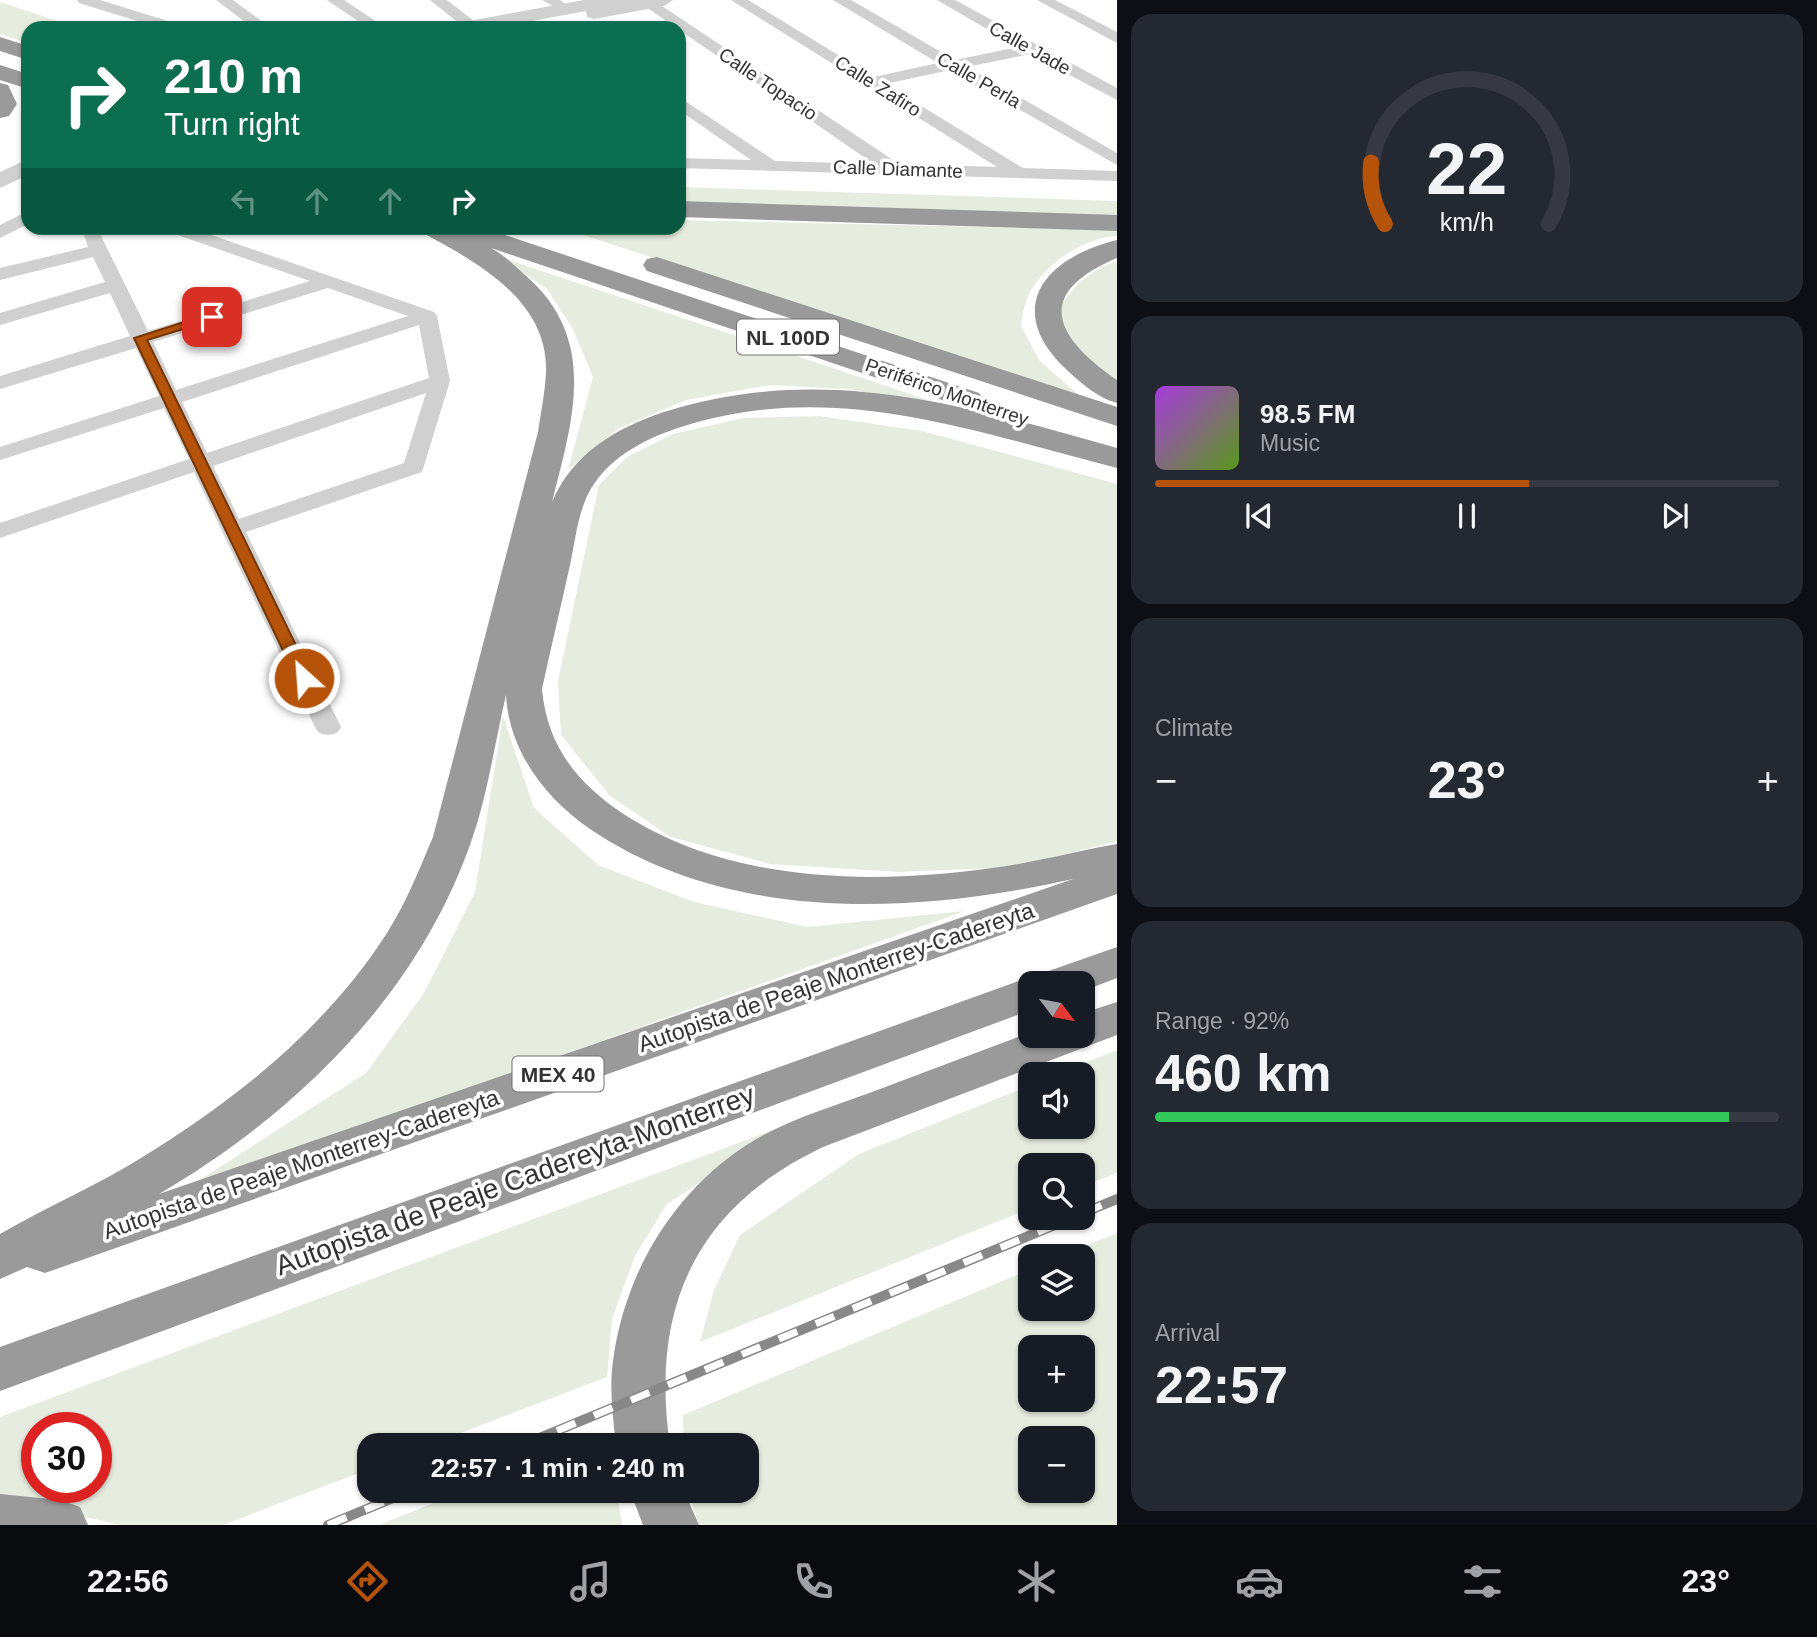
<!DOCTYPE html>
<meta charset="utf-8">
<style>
body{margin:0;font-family:Helvetica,sans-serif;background:#242831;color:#f1f3f6;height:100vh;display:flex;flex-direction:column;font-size:26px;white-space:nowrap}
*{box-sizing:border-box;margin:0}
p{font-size:23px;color:#9ea1a6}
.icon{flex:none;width:38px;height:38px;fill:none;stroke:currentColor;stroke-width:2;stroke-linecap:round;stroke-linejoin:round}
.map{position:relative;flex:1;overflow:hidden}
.sheet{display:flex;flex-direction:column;gap:14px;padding:14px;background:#0d0f14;width:700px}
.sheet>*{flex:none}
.hud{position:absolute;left:21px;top:21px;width:665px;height:214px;border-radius:21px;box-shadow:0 2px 5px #0004;background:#0b6e4f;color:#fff;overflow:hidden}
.needle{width:46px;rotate:122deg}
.tools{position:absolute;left:1018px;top:971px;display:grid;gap:14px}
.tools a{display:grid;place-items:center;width:77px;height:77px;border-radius:14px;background:#171b24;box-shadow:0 2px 5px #0004;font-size:35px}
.speed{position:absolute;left:21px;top:1412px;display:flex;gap:14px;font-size:35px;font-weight:700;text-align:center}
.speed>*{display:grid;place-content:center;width:91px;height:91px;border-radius:50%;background:#171b24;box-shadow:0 2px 5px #0004;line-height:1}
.speed .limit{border:10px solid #d22;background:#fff;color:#111}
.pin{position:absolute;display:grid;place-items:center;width:60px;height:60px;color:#fff;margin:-30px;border-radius:14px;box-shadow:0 4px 10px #0006}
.me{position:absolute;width:77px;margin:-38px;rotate:334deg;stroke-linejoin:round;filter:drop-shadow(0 0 5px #0008)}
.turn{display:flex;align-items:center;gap:24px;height:147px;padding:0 28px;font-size:32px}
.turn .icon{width:91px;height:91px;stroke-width:2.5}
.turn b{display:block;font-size:49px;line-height:60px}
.lanes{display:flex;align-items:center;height:66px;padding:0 28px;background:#0003;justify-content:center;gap:35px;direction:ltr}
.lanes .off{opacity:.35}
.big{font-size:52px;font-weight:800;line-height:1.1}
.sheet .card{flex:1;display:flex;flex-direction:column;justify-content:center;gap:10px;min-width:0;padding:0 24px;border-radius:21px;background:#242831}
.sheet .dial{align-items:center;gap:0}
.dial svg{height:182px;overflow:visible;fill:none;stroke:#363941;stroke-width:7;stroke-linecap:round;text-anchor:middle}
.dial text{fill:#f1f3f6;stroke:none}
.song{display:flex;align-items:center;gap:21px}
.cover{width:84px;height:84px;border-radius:10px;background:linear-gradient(135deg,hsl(280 70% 55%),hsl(90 70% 35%))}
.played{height:7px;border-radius:4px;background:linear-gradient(90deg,#b45309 60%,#363941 60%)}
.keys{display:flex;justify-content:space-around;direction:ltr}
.heat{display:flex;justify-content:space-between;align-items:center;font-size:38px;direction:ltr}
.charge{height:10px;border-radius:5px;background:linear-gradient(90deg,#34c759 92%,#363941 0)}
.trip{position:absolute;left:357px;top:1433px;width:402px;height:70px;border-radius:21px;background:#171b24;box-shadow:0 2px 5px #0004;font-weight:800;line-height:70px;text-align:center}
.menu{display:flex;height:112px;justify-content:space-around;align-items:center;background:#090b0e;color:#9ea1a6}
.menu .icon{width:49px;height:49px}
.menu .on{color:#b45309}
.menu b{font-size:32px;color:#f1f3f6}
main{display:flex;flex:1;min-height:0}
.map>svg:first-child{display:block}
.green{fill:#e6ecdf;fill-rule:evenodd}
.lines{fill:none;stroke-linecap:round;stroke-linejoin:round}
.minor{fill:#d0d0d0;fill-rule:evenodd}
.tertiary{fill:#d0d0d0;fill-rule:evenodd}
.motorway{fill:#9a9a9a;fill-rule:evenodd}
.rail-casing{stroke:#888;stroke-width:10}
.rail{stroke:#fff;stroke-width:7;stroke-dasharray:20;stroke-linecap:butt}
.route{fill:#b45309;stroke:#753606;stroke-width:2}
.labels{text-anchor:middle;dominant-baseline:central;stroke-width:7;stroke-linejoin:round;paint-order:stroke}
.far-street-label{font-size:19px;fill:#333;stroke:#fff}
.shield{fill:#fff;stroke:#707070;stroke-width:2}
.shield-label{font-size:21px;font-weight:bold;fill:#333}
.street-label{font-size:23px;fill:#333;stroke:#fff}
.near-street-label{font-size:28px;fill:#333;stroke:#fff}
</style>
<main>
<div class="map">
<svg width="1117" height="1525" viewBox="0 0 1117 1525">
<rect width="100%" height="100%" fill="#fff"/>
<!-- green -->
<path class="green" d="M0 2 78 28H28V43L0 34Z
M679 187 1117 201V216L679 204Z
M679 220 1117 230V236C1082 238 1045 264 1029 294 1024 303 1023 316 1021 326L1039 360 1083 399 562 228H679Z
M500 257 949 407 847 389 770 385 686 400 616 430 568 470 593 377 573 329 547 289Z
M1117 261V384C1082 359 1065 352 1060 307 1075 284 1091 270 1117 261Z
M819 416 922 431 1117 484V841L1017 867 898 872 770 864 671 837 610 796 561 735 558 681 599 485 627 457 673 434 743 418Z
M503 716 534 808 598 865 694 902 807 927 965 911 184 1190 366 1073 424 993 475 892Z
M1117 1050V1173L1083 1186V1166H1031V1208L700 1342 714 1290 740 1235 859 1154 1031 1085V1127H1083V1074H1056Z
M784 1126 666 1205 635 1256 612 1319 607 1377 429 1445 369 1446V1469L223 1525H119L0 1496V1417ZM37 1428H96V1488H37Z
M1117 1233V1525H699L688 1491H747V1446L684 1445 683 1415 1031 1269V1309H1083V1256H1061ZM1031 1348H1083V1400H1031ZM1083 1438V1491H1031V1438Z
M463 1491H617L622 1525H379Z"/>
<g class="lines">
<!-- minor -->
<path class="minor" d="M77 0H100L181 25 184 28H160L79 3Z
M216 0H233L271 28H253Z
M327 0H344L386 28H368Z
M430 0H447L483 28H465Z
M542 0H560L573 9 566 13Z
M636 0H653L899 164 997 167 731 0H748L874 77 938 63 833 0H851L955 60 1018 47 937 0H955L1117 88V100L1030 54 967 67 1117 153V165L950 70 885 84 1023 168 1117 171V181L679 168V158L751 160 679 110V97L775 161 874 164Z
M1037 0H1055L1117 32V43Z
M28 211V224L0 238V225Z
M82 228H100L102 238 148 331 310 281 169 232 166 228H191L434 312 437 316 450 381 422 472 246 532 341 727 337 733 328 735 319 733 315 727 194 472 0 538V523L189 459 164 408 0 460V447L159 396 136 348 0 389V376L130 336 110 293 0 325V313L105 282 93 257 0 280V268L88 247ZM328 288 408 316 176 390 153 342ZM419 325 429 378 207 453 182 402ZM426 393 404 463 239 519 213 466Z"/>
<!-- tertiary -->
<path class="tertiary" d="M584 0H673L664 6 594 19 587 17 586 11 494 28H453L463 22Z
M28 159V175L0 188V172Z"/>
<!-- motorway -->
<path class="motorway" d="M0 37 28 46V60L0 51Z
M0 65 28 74V89L0 80Z
M0 83 8 85 17 104 9 116 0 118Z
M679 201 1117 215V231L679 217Z
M421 228H453L461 232 464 228H484L979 393 983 399 979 405 968 408 957 405 491 248C504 255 514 265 525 275 599 339 573 419 552 502 573 453 616 428 664 412 822 362 963 405 1117 448V468C971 431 832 378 681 427 649 437 613 455 594 484 578 507 576 538 570 565 561 606 551 647 542 689 547 745 576 782 622 813 729 883 869 885 992 868 1034 863 1075 851 1117 844V894L62 1267 45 1273 27 1267 0 1279V1234C46 1207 96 1186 141 1158 236 1100 326 1028 387 933 406 903 419 870 433 837L538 432C541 412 545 392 546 373 549 301 478 263 425 234ZM506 695C509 751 545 798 590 829 730 924 916 914 1073 879L159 1194C298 1112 419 994 472 839 488 793 495 742 506 695Z
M1117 240V258C1034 293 1053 336 1117 380V403C1098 398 1082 384 1068 371 1002 310 1043 258 1117 240Z
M657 257 1117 407V426L647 271 643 265 647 259Z
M1117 947V978L1083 991V984H1031V1010L0 1391V1347L1016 982 1031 977 1039 980 1043 973Z
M1117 1002V1035L823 1147C695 1208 650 1308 670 1446H616C613 1417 609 1389 613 1361 624 1275 672 1194 745 1146 783 1121 829 1108 872 1092 925 1072 978 1052 1031 1032V1036H1083V1013Z
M630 1491H684L699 1525H643Z
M0 1494 60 1500 80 1507 88 1525H0Z"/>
<defs>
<path id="rail" d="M1083 1213 1117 1199
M520 1446 1072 1218
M328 1525 410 1491"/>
</defs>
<!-- rail casing -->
<use href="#rail" class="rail-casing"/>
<!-- rail -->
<use href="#rail" class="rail"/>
</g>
<!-- route -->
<path class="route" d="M212 313 216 314V319L147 340 312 678 309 681H299L296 678 134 338Z"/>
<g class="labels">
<!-- far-street labels -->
<g class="far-street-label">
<text transform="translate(1030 48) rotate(29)">Calle Jade</text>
<text transform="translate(979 80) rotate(30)">Calle Perla</text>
<text transform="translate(768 84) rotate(34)">Calle Topacio</text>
<text transform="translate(878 86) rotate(32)">Calle Zafiro</text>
<text transform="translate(898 169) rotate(2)">Calle Diamante</text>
<text transform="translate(947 392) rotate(19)">Periférico Monterrey</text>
</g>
<!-- shield labels -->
<g class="shield">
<rect x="737" y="319.5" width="102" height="35" rx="5"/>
<rect x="512.5" y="1056.5" width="91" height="35" rx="5"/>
</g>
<g class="shield-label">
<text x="788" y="337">NL 100D</text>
<text x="558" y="1074">MEX 40</text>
</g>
<!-- street labels -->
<g class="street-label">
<text transform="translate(836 977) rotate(-19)">Autopista de Peaje Monterrey-Cadereyta</text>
<text transform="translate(301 1164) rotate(-19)">Autopista de Peaje Monterrey-Cadereyta</text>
</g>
<!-- near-street labels -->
<g class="near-street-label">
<text transform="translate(515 1180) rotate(-20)">Autopista de Peaje Cadereyta-Monterrey</text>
</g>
</g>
</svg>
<div class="tools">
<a><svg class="needle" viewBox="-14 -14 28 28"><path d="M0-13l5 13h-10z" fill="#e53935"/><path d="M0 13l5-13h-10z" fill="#9ea1a6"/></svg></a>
<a><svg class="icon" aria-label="sound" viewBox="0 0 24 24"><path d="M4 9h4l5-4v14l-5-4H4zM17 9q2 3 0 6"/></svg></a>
<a><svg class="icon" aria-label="search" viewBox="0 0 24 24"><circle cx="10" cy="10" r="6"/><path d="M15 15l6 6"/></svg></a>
<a><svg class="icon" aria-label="layers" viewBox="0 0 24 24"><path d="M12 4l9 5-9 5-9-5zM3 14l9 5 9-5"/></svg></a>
<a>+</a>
<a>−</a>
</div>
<div class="speed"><div class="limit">30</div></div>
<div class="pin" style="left:212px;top:317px;background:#d93025"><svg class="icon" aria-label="arrive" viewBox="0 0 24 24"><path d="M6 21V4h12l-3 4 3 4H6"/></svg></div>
<svg class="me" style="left:304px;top:678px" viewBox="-20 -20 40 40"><circle r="17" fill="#b45309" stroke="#fff" stroke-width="3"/><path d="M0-11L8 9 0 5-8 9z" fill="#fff"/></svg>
<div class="trip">22:57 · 1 min · 240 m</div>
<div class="hud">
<div class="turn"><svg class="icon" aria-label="right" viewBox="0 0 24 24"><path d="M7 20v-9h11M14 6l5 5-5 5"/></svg><div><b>210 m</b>Turn right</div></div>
<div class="lanes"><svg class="icon off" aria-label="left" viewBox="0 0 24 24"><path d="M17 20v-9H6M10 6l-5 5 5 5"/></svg><svg class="icon off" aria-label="ahead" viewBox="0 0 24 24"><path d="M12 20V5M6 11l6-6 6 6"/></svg><svg class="icon off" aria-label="ahead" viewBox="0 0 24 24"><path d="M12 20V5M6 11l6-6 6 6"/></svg><svg class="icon" aria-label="right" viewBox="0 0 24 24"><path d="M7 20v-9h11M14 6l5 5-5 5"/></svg></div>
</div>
</div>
<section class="sheet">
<div class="card dial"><svg viewBox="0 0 100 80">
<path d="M14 69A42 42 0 1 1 86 69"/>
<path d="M14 69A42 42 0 0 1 8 42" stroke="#b45309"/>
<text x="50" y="56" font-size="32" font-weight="700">22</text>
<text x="50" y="72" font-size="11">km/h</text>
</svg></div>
<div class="card">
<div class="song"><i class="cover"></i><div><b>98.5 FM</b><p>Music</p></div></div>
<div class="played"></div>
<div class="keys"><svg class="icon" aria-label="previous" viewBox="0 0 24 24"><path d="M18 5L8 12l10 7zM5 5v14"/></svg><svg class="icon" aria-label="pause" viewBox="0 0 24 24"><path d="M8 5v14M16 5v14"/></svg><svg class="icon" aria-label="next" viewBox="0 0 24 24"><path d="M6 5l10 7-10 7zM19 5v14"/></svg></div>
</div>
<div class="card"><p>Climate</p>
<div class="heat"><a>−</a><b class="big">23°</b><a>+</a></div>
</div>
<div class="card"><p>Range · 92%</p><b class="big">460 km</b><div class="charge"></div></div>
<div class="card"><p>Arrival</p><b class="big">22:57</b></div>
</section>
</main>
<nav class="menu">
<b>22:56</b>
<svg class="icon on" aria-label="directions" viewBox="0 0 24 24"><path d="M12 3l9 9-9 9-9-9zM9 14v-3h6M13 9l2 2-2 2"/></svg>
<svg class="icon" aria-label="music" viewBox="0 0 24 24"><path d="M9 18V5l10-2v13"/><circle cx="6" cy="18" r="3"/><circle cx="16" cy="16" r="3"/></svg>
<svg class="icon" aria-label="phone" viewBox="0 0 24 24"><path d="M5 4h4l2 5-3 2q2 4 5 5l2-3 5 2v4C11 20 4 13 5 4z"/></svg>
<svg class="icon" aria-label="climate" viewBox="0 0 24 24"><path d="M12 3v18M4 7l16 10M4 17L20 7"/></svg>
<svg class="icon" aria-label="car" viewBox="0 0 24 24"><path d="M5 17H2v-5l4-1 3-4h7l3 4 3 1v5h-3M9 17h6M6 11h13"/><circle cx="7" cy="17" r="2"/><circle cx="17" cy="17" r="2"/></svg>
<svg class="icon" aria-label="filters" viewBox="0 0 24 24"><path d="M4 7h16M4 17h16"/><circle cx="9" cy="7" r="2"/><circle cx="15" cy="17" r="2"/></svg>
<b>23°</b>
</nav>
